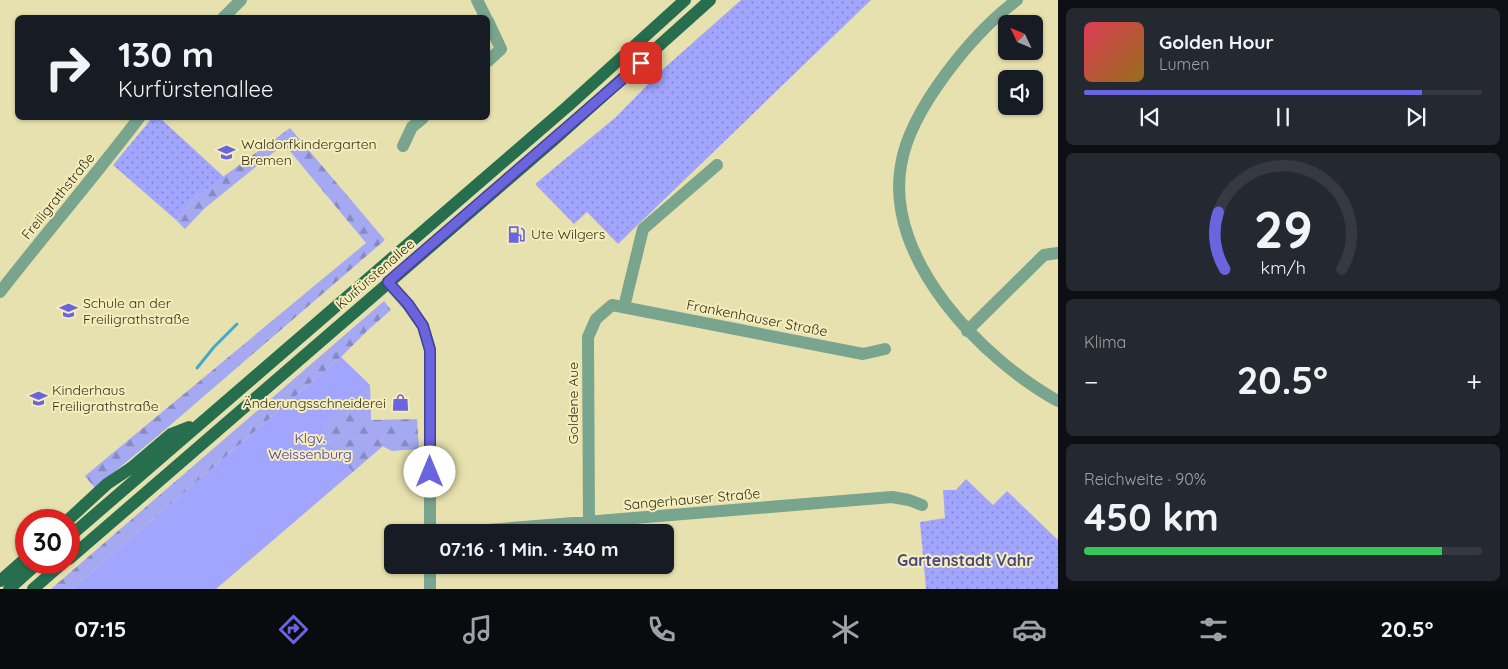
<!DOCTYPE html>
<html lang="de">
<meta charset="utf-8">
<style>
body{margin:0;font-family:Quicksand,sans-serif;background:#242831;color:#f1f3f6;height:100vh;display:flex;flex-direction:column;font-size:19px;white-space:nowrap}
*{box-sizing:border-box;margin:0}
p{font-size:16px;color:#9ea1a6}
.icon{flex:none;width:28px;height:28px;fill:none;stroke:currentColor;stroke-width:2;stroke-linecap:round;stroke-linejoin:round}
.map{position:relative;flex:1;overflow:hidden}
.panel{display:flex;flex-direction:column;gap:8px;padding:8px;background:#0d0f14;width:450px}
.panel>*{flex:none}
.guide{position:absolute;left:15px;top:15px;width:475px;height:105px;border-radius:8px;box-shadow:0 1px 4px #0004;background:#171b24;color:#f1f3f6;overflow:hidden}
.needle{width:32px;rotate:314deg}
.buttons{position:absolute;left:998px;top:15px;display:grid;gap:10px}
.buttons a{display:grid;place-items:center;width:45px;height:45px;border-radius:8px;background:#171b24;box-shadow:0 1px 4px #0004;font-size:25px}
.speed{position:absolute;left:15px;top:509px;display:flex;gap:10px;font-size:25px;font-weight:700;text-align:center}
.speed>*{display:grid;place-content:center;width:65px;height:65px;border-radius:50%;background:#171b24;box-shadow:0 1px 4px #0004;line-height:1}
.speed .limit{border:8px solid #d22;background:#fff;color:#111}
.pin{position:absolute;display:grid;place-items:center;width:42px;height:42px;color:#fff;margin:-21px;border-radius:10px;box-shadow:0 2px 8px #0006}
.me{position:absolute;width:55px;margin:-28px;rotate:0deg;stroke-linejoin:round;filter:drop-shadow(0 0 4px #0008)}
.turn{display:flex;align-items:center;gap:18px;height:105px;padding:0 20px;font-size:22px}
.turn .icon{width:65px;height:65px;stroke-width:2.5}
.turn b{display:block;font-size:35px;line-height:42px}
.big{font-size:38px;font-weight:700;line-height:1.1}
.panel .widget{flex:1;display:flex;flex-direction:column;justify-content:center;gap:8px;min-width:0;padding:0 18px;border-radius:8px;background:#242831}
.panel .dial{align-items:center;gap:0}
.dial svg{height:130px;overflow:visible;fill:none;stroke:#363941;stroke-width:7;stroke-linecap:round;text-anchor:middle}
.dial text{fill:#f1f3f6;stroke:none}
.song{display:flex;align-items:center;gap:15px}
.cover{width:60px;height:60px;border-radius:8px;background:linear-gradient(135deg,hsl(350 70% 55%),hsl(40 70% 35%))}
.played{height:5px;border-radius:2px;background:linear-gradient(90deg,#6a65df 85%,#363941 85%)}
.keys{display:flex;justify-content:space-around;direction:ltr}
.heat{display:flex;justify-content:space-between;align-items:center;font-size:28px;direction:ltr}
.charge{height:8px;border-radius:4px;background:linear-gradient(90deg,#34c759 90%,#363941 0)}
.trip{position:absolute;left:384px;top:524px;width:290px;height:50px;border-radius:8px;background:#171b24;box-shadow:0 1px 4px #0004;font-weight:700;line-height:50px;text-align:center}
.tab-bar{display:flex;height:80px;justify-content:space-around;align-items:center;background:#090b0e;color:#9ea1a6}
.tab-bar .icon{width:35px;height:35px}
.tab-bar .on{color:#6a65df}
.tab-bar b{font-size:22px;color:#f1f3f6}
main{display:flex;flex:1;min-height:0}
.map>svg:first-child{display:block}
.green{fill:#a1a5fd}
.forest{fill:url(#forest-firs)}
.park{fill:url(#park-dots)}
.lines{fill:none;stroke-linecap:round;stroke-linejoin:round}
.stream{stroke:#41aac9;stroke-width:3}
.minor{stroke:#79a48d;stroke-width:12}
.major{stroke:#266e4e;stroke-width:12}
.route-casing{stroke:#454291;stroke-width:12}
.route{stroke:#6a65df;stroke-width:9}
.labels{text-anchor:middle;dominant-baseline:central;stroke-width:4;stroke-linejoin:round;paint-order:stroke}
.poi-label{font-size:14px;fill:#34321e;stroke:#f5eebc;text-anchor:start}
.street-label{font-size:14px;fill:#34321e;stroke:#f5eebc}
.park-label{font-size:14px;fill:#41379e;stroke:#f5eebc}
.quarter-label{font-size:16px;font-weight:bold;fill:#484886;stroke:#f5eebc}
</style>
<main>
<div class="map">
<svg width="1058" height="589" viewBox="0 0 1058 589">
<defs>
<pattern id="forest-firs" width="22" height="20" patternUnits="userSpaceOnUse" patternTransform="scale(1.25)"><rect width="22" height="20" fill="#a4a9f1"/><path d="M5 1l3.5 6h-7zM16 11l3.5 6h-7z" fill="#868ac3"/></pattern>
<pattern id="park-dots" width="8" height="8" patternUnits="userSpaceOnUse" patternTransform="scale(1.25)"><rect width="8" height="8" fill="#a1a5fd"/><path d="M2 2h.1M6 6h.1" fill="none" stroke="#8487cc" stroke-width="1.8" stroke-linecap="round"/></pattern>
</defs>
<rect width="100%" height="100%" fill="#e7e1af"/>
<!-- green -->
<path class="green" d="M341 357 370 385 371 420 383 446 216 589H72Z"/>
<!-- forest -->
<path class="forest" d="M290 128 385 240 160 434 95 488 85 476 366 243 284 144 205 208 185 229 176 220 194 198Z
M384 301 391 310 368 330 341 357 72 589H51Z
M370 385 371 420 417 419 419 449 392 451 382 446 353 472 329 444 322 425Z"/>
<!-- park -->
<path class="park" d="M741 0H871L618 244 587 212 574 224 535 184 616 117 661 71Z
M152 118H160L224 177 194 198 176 220 113 165Z
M966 479 993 505 1007 491 1058 540V589H926L920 522 945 518 943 490H956Z"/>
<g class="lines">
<!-- stream -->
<path class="stream" d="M197 368 214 347 237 324"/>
<!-- minor -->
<path class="minor" d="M477 0 486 18
M1017 0C973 33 910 109 901 165 884 259 983 360 1058 401
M223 18 241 0
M488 21 501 49 488 61
M403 146 412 127 423 118
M388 282 408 305 423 326 430 349V532
M0 292C46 233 94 177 139 118
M624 307 643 229 717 165
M967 331 1044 255 1058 253
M589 523 588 337 596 319 612 305 863 354 885 349
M463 532 892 497 909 500 922 505
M430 565V589"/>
<!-- major -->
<path class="major" d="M68 520 107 484 131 468 171 434 189 427
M69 537 568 106 685 0
M69 559 555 139 710 0
M0 581 26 558
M9 589 39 562
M33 589 64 562"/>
</g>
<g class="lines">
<defs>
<path id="route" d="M430 472V350L423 326 408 304 388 282 641 63"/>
</defs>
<!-- route casing -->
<use href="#route" class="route-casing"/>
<!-- route -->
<use href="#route" class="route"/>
</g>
<!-- icons -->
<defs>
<symbol id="school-bare" viewBox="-9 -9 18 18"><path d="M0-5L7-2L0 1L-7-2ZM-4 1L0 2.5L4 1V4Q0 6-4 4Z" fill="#6a65df" stroke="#f5eebc" stroke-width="2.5" paint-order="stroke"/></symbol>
<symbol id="fuel-bare" viewBox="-9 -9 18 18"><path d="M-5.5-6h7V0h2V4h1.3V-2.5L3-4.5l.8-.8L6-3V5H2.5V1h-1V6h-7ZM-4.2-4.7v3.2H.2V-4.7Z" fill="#6a65df" stroke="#f5eebc" stroke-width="2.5" paint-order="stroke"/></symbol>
<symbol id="shop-bare" viewBox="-9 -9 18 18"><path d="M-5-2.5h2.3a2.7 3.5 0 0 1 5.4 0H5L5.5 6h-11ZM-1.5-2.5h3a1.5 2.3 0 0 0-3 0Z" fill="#6a65df" stroke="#f5eebc" stroke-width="2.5" paint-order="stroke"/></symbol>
</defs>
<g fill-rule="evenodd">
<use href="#school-bare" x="214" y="140" width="25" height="25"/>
<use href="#fuel-bare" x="504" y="222" width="25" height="25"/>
<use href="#school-bare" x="56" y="298" width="25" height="25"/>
<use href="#school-bare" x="26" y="386" width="25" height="25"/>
<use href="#shop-bare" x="388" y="390" width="25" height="25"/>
</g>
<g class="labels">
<!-- poi labels -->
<g class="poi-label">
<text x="241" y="144">Waldorfkindergarten<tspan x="241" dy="16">Bremen</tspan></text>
<text x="531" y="234">Ute Wilgers</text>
<text x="83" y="303">Schule an der<tspan x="83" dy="16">Freiligrathstraße</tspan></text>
<text x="52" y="390">Kinderhaus<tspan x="52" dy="16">Freiligrathstraße</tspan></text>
<text x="386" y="403" text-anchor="end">Änderungsschneiderei</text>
</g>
<!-- street labels -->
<g class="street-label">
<text transform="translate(58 196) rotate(-51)">Freiligrathstraße</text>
<text transform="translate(375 274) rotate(-41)">Kurfürstenallee</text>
<text transform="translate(757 318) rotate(11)">Frankenhauser Straße</text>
<text transform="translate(573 403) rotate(-90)">Goldene Aue</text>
<text transform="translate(692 499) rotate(-5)">Sangerhauser Straße</text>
</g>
<!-- park labels -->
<g class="park-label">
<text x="310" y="438">Klgv.<tspan x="310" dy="16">Weissenburg</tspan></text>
</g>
<!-- quarter labels -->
<g class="quarter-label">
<text x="965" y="560">Gartenstadt Vahr</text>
</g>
</g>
</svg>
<div class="buttons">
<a><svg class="needle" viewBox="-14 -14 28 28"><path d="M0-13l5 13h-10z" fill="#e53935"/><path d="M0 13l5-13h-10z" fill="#9ea1a6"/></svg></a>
<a><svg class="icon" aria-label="sound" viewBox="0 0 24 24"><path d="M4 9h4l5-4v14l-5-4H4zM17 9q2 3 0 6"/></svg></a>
</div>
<div class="speed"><div class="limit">30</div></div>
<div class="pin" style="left:641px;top:63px;background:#d93025"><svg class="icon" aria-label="arrive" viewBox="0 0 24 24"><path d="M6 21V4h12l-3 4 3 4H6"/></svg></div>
<svg class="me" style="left:430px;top:472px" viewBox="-20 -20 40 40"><circle r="19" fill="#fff"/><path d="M0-13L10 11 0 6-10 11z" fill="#6a65df"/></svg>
<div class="trip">07:16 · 1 Min. · 340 m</div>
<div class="guide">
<div class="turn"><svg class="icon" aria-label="right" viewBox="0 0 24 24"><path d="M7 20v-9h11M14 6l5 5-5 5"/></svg><div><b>130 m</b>Kurfürstenallee</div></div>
</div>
</div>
<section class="panel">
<div class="widget">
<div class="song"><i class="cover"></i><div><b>Golden Hour</b><p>Lumen</p></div></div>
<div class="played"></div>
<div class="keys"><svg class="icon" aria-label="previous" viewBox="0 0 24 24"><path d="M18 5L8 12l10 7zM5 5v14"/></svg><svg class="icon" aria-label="pause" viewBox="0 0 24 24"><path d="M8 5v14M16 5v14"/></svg><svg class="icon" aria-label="next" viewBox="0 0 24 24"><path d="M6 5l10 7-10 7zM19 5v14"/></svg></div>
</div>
<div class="widget dial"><svg viewBox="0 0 100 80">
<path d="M14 69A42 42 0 1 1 86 69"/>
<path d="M14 69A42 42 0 0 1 10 34" stroke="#6a65df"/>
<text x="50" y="56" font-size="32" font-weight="700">29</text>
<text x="50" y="72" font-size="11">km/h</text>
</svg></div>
<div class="widget"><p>Klima</p>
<div class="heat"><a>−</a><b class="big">20.5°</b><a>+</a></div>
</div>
<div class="widget"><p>Reichweite · 90%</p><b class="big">450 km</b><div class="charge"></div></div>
</section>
</main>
<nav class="tab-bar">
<b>07:15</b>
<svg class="icon on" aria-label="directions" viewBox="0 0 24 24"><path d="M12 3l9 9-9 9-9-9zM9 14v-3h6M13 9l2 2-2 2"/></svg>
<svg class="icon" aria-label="music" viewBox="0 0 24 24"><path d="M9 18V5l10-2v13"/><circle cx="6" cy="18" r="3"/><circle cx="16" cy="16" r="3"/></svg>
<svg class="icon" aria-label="phone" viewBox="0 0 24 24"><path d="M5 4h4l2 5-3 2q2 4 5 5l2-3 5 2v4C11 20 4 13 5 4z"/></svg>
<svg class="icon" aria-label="climate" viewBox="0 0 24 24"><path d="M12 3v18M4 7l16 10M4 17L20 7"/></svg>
<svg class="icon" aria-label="car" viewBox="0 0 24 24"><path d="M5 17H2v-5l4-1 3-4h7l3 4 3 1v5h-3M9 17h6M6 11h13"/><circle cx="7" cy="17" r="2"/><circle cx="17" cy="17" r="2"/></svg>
<svg class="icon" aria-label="filters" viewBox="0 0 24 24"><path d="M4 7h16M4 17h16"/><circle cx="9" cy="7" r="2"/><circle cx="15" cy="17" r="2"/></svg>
<b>20.5°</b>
</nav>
